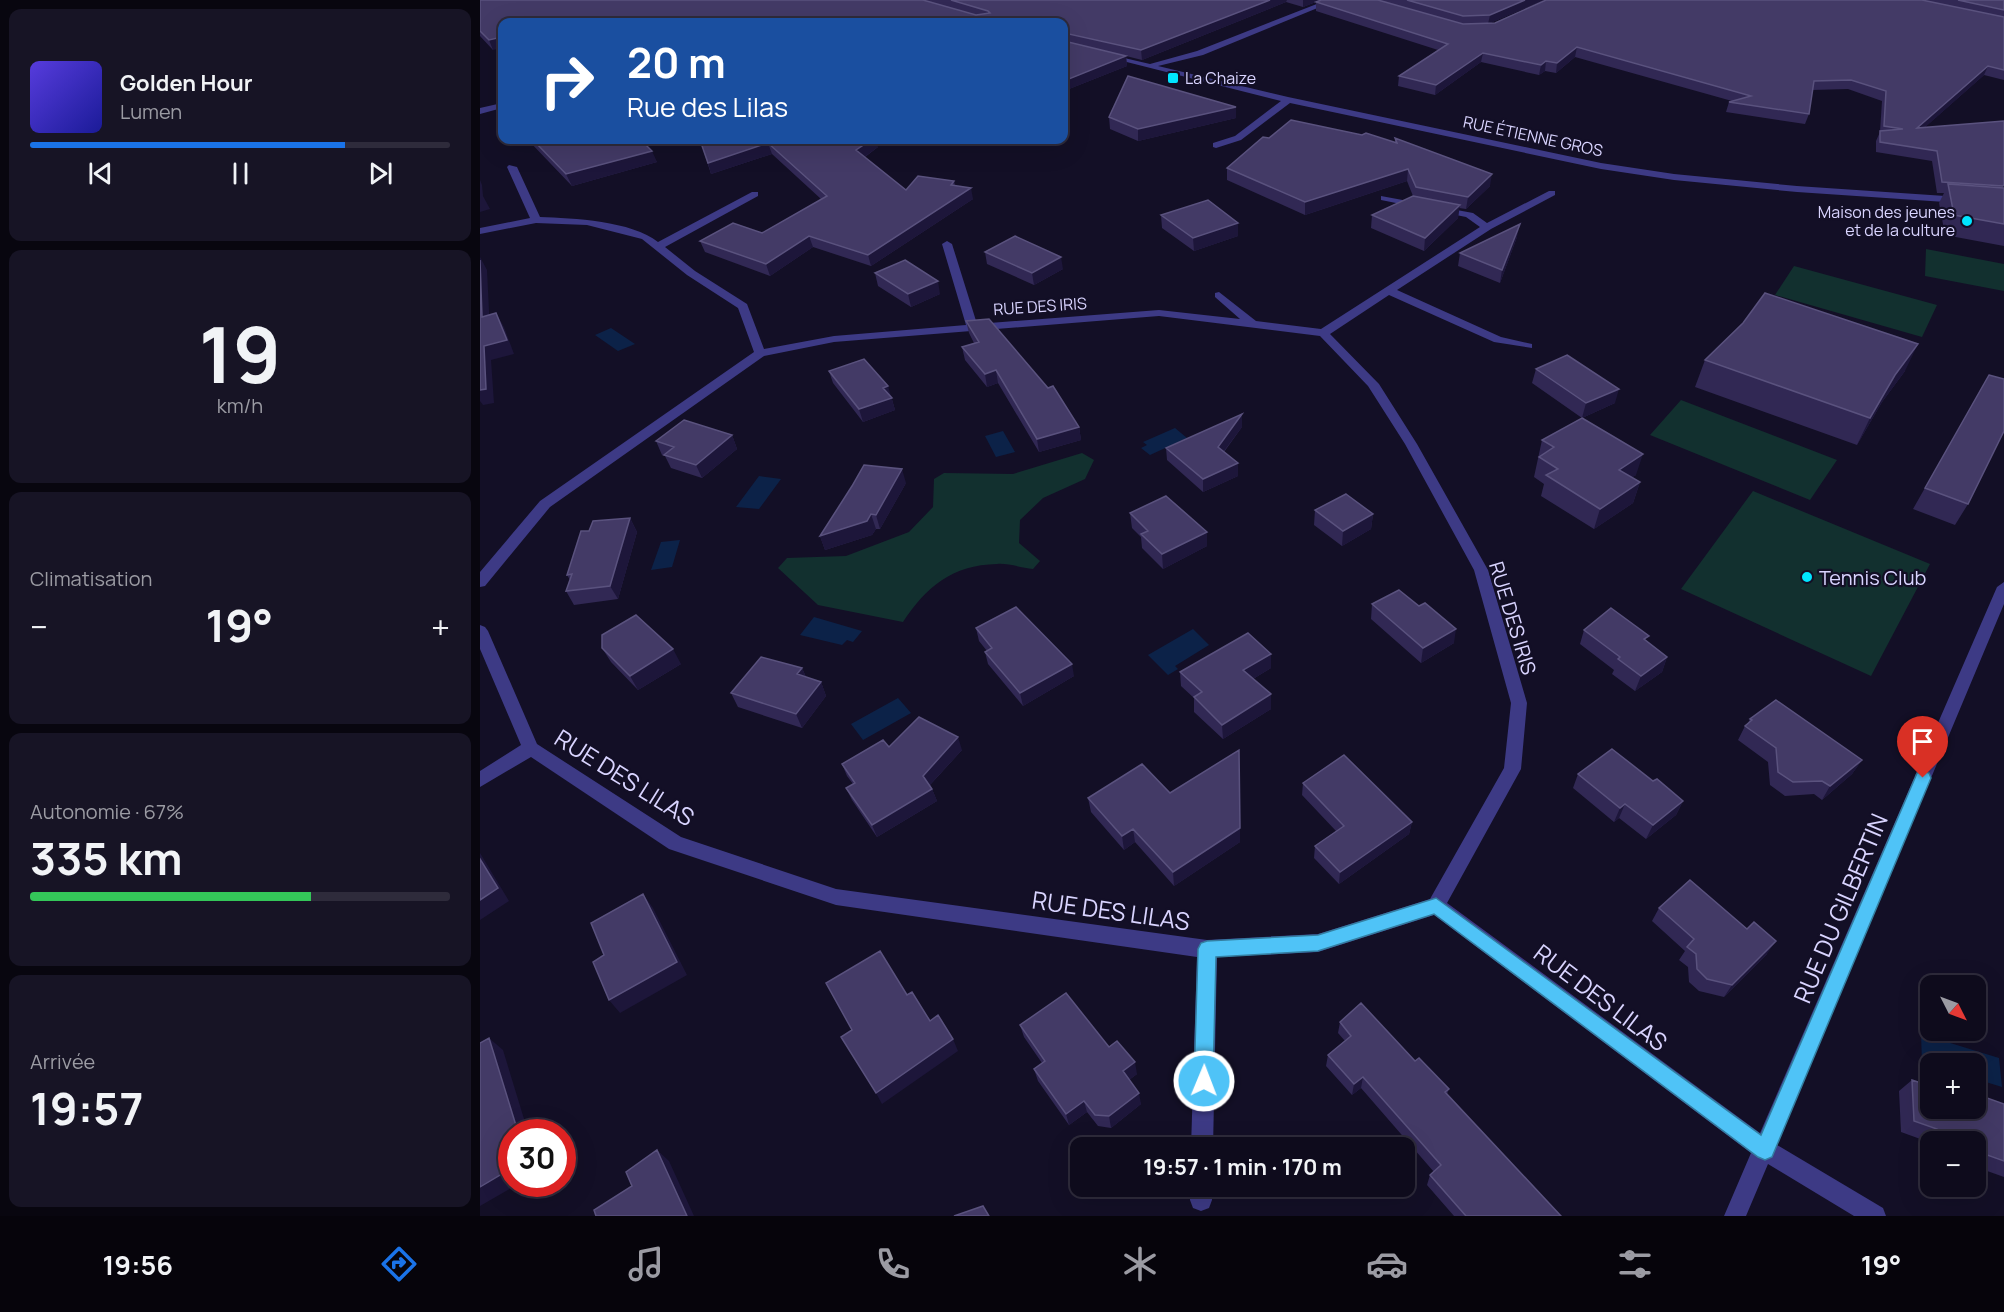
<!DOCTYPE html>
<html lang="fr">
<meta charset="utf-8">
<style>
body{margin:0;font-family:Manrope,sans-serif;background:#171425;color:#f1f3f6;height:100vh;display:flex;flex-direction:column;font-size:22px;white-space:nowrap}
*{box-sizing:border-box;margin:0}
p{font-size:20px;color:#9b9ba3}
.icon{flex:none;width:33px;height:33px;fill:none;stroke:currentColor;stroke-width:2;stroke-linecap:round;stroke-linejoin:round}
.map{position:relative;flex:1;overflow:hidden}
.side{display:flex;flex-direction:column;gap:9px;padding:9px;background:#08060f;width:480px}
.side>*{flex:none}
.guide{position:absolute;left:18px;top:18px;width:570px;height:126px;border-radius:12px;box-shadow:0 6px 24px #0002,0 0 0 2px #2e2b3b;background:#1a4fa0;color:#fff;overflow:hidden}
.needle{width:39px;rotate:132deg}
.buttons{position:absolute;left:1440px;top:975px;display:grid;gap:12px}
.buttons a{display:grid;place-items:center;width:66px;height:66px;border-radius:12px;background:#0e0b1c;box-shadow:0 6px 24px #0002,0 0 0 2px #2e2b3b;font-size:30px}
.speed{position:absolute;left:18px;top:1119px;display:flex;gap:12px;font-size:30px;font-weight:700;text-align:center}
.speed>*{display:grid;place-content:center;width:78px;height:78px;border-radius:50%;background:#0e0b1c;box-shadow:0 6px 24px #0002,0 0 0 2px #2e2b3b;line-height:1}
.speed .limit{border:9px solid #d22;background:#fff;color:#111}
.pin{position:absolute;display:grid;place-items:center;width:51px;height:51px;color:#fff;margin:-62px -26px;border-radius:50% 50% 50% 0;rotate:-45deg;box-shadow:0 0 6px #0007}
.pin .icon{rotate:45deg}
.me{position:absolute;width:66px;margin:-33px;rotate:1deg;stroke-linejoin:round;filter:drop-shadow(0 0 4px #0008)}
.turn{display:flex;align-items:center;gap:21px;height:126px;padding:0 30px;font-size:27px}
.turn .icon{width:78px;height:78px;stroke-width:2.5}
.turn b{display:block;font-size:42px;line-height:51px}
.big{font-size:45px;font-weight:700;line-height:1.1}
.side .card{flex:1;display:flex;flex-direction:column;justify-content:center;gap:9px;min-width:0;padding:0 21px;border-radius:12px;background:#171425}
.side .dial{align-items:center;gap:0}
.dial b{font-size:78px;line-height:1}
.song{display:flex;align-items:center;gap:18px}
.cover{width:72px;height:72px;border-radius:9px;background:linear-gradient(135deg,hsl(250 70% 55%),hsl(240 70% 35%))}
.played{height:6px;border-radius:3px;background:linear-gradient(90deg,#1a73e8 75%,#2e2b3b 75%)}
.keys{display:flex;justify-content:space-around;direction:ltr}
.heat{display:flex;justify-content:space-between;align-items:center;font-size:33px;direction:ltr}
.charge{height:9px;border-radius:4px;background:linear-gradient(90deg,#34c759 67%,#2e2b3b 0)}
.trip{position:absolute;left:590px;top:1137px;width:345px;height:60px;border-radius:12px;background:#0e0b1c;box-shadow:0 6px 24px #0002,0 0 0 2px #2e2b3b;font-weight:700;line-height:60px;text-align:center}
.tab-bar{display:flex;height:96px;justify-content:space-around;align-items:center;background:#06040b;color:#9b9ba3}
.tab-bar .icon{width:42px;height:42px}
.tab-bar .selected{color:#1a73e8}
.tab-bar b{font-size:27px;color:#f1f3f6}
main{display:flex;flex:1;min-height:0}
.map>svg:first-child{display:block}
.green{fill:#12302f}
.water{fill:#0c2248}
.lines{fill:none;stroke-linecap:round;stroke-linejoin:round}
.street{fill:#3d3a85;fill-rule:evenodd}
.wall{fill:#312854}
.shaded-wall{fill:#1d163a}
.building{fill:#433a66;stroke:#5a527e;stroke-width:1.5}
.route{fill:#4fc3f7;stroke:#337fa1;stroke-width:1.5}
.poi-dot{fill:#00e5ff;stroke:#130f26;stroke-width:2}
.labels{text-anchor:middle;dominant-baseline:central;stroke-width:4.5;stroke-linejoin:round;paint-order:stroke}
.far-poi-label{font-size:16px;fill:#d9d4ff;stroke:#130f26;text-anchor:start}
.far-street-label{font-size:16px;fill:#d9d4ff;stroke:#130f26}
.poi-label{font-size:20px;fill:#d9d4ff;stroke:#130f26;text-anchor:start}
.street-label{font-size:20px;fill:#d9d4ff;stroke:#130f26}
.near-street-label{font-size:24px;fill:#d9d4ff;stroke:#130f26}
</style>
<main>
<section class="side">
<div class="card">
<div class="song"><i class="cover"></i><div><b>Golden Hour</b><p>Lumen</p></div></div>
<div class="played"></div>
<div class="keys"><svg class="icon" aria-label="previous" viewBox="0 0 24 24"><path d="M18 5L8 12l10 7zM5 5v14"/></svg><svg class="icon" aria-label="pause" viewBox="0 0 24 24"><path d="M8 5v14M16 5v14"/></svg><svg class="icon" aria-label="next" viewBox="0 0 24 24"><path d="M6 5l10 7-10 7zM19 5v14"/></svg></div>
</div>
<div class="card dial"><b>19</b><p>km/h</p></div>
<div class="card"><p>Climatisation</p>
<div class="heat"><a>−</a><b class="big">19°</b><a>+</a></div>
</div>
<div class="card"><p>Autonomie · 67%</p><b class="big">335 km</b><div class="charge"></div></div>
<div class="card"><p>Arrivée</p><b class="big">19:57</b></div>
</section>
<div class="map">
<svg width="1524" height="1216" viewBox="0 0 1524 1216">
<rect width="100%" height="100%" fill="#130f26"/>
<!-- green -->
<path class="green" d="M1446 249 1524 264V291L1445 276Z
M1314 266 1457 305 1442 337 1295 295Z
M1201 400 1357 460 1330 500 1170 435Z
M602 453 614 460 605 479 563 498 540 520 539 543 560 561 553 569C542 568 528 563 517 564 472 565 446 587 423 622L338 605 298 568 307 558 366 556 429 532 453 507 454 479 464 473 533 474Z
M1273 491 1450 564 1391 676 1201 589Z"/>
<!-- water -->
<path class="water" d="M131 328 155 344 138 351 115 335Z
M695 428 707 438 670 455 661 448 667 445 663 442Z
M523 431 535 452 516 457 505 436Z
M279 476 301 479 279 509 256 507Z
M200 540 192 567 171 570 181 542Z
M334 617 382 631 373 642 367 640 362 645 320 635Z
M713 629 729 645 695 666 698 669 688 675 668 655Z
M418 698 431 713 383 740 371 724Z
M1441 1034 1519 1058 1522 1087 1496 1079V1064L1450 1065 1442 1062Z"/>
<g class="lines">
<!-- street -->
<path class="street" d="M847 0H857L723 55 678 66 808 97 1121 163 1194 174 1317 186 1480 197 1485 200 1480 203 1317 192 1194 180 1121 169 810 103 761 140 736 148 733 147V143L755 136 801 101 623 56 627 54 670 64 717 51Z
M22 103V108L0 114V108Z
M29 165 37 167 60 217C93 218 152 221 178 242L272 192H278V196L185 247 215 271 267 304 284 349 354 336 486 325 462 244 467 241 472 244 497 324 679 310 760 319 735 297V293L739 292 776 321 841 329 1000 227 986 217 901 200V196L993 213 1007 223 1069 191H1075V195L1011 229 917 290 1021 337 1052 344V348L1014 342 909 295 850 334 899 384 937 444 1008 570 1047 703 1041 769 967 903 1280 1133 1517 587 1524 582V604L1297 1145 1403 1208 1406 1216H1374L1288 1164 1266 1216H1244L1271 1153 954 915 838 952 737 957 733 1148H711L717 957 356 905 189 849 51 757 0 787V771L41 745 0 649V625L5 627 8 631 57 744 201 837 356 889 727 940 838 934 950 899 1024 768 1031 703 994 570 925 444 888 386 840 336 679 316 354 342 284 356 70 507 5 586 0 587V572L60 501 274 352 258 308 207 275 162 239 107 225 56 223 0 234V228L50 218 27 167Z
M710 1186H732V1200L729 1208 721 1211 713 1208 710 1200Z"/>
</g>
<!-- wall -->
<path class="wall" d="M0 0H841L823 7 806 2 662 60 646 56 647 66 584 91V22H22L13 50 0 36Z
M841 0H1064L1010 23H1015L1066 0H1524V80L1504 75 1445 127 1523 186 1522 187 1524 188V246L1465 235 1459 203 1464 193H1457L1452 161 1396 152V141L1400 132 1402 101 1368 89 1332 90 1329 114 1325 124 1246 112 1249 102 1252 101 1095 57 1076 73 1065 71 1059 75 1001 62 955 95 918 86 919 76 958 50 836 11V2Z
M756 107V118L658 141 630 129 629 117Z
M789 138 915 142V138L1010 186 986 209 979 208 978 218 944 251 891 228 892 215 933 196 927 181 825 215 747 180V168Z
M48 140H161L177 162 92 186Z
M220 140 398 147 385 157 426 190 474 181 475 186 493 199 391 266 333 247 290 276 225 252 220 241 282 233 341 199 292 154 231 174Z
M681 215 758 236 714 251 682 228Z
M1037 237 1020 283 978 266 980 253Z
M505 252 583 269 554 285 507 264Z
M395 273 460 294 431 307 398 286Z
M486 321 599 427 601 440 559 452 518 383 507 387 485 360 482 347 494 343 489 333Z
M1225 360 1425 371 1402 402 1377 445 1215 387Z
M1056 369 1135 403 1102 418 1052 383Z
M349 371 411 396 415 410 383 422 353 383Z
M1509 375 1488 504 1475 525 1433 509Z
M762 427 744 452 758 463V476L723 492 687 460 686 448Z
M252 435 257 449 222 478 191 468 185 456 182 455 176 441Z
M1062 440 1156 475 1152 477 1160 482 1153 503 1114 529 1061 496 1064 484 1054 477Z
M426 483 400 529H396L392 535 345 550 340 536Z
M835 510 893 514 891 529 862 546 834 525Z
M650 513 727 532V546L683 569 662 548 661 537 652 528Z
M150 518 157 532 138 599 94 605 86 591 90 580 87 575 109 531Z
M892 604 974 643 941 663 891 619Z
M496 628 594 676 543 706 508 664 505 652 507 651 499 641Z
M1104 630 1167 642 1187 657 1182 672 1155 691 1132 674 1134 670 1100 644Z
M122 648 201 664 158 690 131 662Z
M322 668 326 677 341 682 346 696 322 728 258 707 251 693Z
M791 668 773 679 791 694V709L743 739 714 712V698L701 686 700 672Z
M1270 719 1382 760 1372 774 1342 800 1334 794 1305 796 1290 785 1288 762 1258 740 1265 726 1268 723Z
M409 747 482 750 450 785 452 789 457 801 397 837 372 800 366 788 373 784 367 776 362 764Z
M1098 774 1173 781 1203 801 1196 815 1166 839 1139 818 1134 822 1093 788Z
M823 783 932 822 929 834 859 884 834 858 835 846 856 831 822 795Z
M690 793 760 842 694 886 655 842 644 850 611 812 608 798Z
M1179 908 1287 954 1244 997 1219 991 1209 982 1208 967 1199 960 1205 951 1172 921Z
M860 1022 935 1061 969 1089 967 1094 1081 1216H974L947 1185 950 1175 954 1172 881 1088 872 1095 846 1066 848 1055 865 1041 858 1033Z
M540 1025 629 1047 657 1074 649 1080 661 1104 631 1128 618 1126 607 1112 589 1125 558 1081 554 1069 562 1063 544 1037Z
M1432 1080 1447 1085 1450 1082V1108L1524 1104V1177L1496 1167V1142H1450V1151L1444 1149 1443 1140 1421 1132 1419 1091Z"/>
<!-- shaded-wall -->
<path class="shaded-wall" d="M790 0H807L806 2 662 60 661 50Z
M823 0H841L823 7Z
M1045 0H1064L1008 24 1010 15Z
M22 37V48L13 50 9 40Z
M1097 47 1095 57 1076 73 1077 63Z
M1003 53 1001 62 955 95 956 85Z
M646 56 647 66 584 91V81Z
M1066 61 1065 71 1059 75 1061 65Z
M1508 66 1504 75 1433 138 1437 128Z
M756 107V118L658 141V129Z
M391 140H397L398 147 379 161 376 150Z
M288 143 292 154 231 174 228 163Z
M172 151 177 162 92 186 86 174Z
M928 169 927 181 825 215V202Z
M1012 174 1010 186 986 209 988 197Z
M0 180 2 185 3 196 10 209 0 212Z
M491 188 493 199 391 266 388 255Z
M980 205 978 218 944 251 945 238Z
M758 223V236L714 251 713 238Z
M1040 224 1037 237 1020 283 1022 270Z
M329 236 333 247 290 276 286 264Z
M0 257 7 270 10 331 2 317Z
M581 257 583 269 554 285 552 273Z
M458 281 460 294 431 307 428 294Z
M16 313 24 327 34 354 11 360 14 403 3 405 0 401V390L4 346Z
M1438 344 1425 371 1402 402 1377 445 1390 418 1415 375Z
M516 370 518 383 507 387 505 374Z
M408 386 415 410 383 422 379 409 403 388Z
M1139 389 1135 403 1102 418 1106 403Z
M762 414V427L738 459V447Z
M599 427 601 440 559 452 557 439Z
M252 435 257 449 222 478 216 465Z
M1163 454 1156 475 1133 490 1139 470Z
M758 463V476L723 492V479Z
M422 469 426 483 400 529 396 515Z
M1160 482 1153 503 1114 529 1120 509Z
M391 514 396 529 392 535 345 550 340 536Z
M893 514 891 529 862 546 863 531Z
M150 518 157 532 138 599 130 586Z
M727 532V546L683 569 682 554Z
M976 629 974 643 941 663 943 648Z
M193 649 201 664 158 690 150 676Z
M791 654V668L763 685V670Z
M1187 657 1182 672 1155 691 1161 676Z
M592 664 594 676 543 706 540 693Z
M322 668 328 682 317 674Z
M341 682 346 696 322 728 316 714Z
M791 694V709L743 739 742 725Z
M478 737 482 750 447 788 443 776Z
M1382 760 1372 774 1342 800 1350 786Z
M452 789 457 801 397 837 392 825Z
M1203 801 1196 815 1166 839 1173 825Z
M1145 804 1139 818 1134 822 1140 808Z
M932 822 929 834 859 884 860 872Z
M760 828V842L694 886 693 872Z
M653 829 655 842 644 850 642 836Z
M0 853 29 901 0 920Z
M163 894 173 908 207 975 140 1013 129 1000Z
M1296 941 1287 954 1244 997 1252 985Z
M9 1038 23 1050 48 1132H38Z
M473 1039 478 1051 402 1104 396 1093Z
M655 1062 657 1074 645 1083 643 1071Z
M883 1077 881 1088 872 1095 874 1084Z
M659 1093 661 1104 631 1128 629 1116Z
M604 1101 607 1112 589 1125 586 1114Z
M177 1150 189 1161 214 1216H207Z
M32 1168V1184H38L0 1206V1187Z"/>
<!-- building -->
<path class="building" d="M0 0H443L496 15 510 13 508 11 471 0H790L661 50 584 33V22H22V37L9 40 0 31Z
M841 0H898L983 24 1015 23 1066 0H1442L1524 17V70L1508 66 1437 128 1524 121V184L1523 186 1462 182 1457 151 1400 142V131L1423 129 1404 126 1406 91 1371 80 1334 81 1329 114 1249 102 1271 96 1097 47 1077 63 1066 61 1061 65 1003 53 956 85 919 76 968 44 836 2Z
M927 0H1045L1010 15 983 16Z
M1478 0H1524V10Z
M584 41 646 56 584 81Z
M648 76 756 107 658 129 629 117Z
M811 120 882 135 886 133 917 143 915 138 1012 174 988 197 936 187 928 169 825 202 747 168 783 137 789 138Z
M53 140H161L172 151 86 174Z
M220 140H391L376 150 426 190 438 176 474 181 471 185 491 188 388 255 329 236 286 264 220 241 253 223 282 233 347 196 288 143 228 163Z
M1468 184 1524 188V224L1474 215Z
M933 196 980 205 945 238 892 215Z
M728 200 758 223 713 238 681 215Z
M1040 224 1022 270 980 253Z
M535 236 581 257 552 273 505 252Z
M0 260 2 317 16 313 27 340 4 346 6 389 0 390Z
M425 260 458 281 428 294 395 273Z
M1285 293 1438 344 1415 375 1390 418 1225 360 1263 323Z
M509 319 568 388 573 386 599 427 557 439 516 370 505 374 482 347 499 342 486 321Z
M1087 355 1139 389 1106 403 1056 369Z
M384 359 408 386 403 388 412 398 379 409 349 371Z
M1509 375 1524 379V431L1488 504 1445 488Z
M762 414 738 447 758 463 723 479 686 448Z
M1102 418 1163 454 1139 470 1160 482 1120 509 1066 475 1078 469 1059 457 1074 447 1062 440Z
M204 420 252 435 216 465 184 455 194 447 176 441Z
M384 465 422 469 396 515 391 514 387 521 340 536 372 486Z
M866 494 893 514 863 531 835 510Z
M686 496 727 532 682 554 661 534 668 531 650 513Z
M150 518 130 586 86 591 92 574 87 575 101 531H109L113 521Z
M919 590 939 606 945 603 976 629 943 648 892 604Z
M536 607 592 664 540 693 505 652 512 648 496 628Z
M1131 608 1169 636 1164 639 1187 657 1161 676 1138 659 1140 657 1104 630Z
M156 615 193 649 150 676 122 648V635Z
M768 633 791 654 763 670 791 694 742 725 714 697 722 692 700 672Z
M281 657 322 668 317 674 341 682 316 714 251 693Z
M1296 700 1382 760 1350 786 1342 781 1313 782 1298 772 1296 748 1265 726 1272 720 1270 719Z
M439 717 478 737 443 776 452 789 392 825 366 788 375 783 362 764 403 740 409 747Z
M1132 749 1173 781 1177 779 1203 801 1173 825 1145 804 1140 808 1098 774Z
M759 750 760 828 693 872 653 829 642 836 608 798 662 764 690 793Z
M864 755 932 822 860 872 835 846 864 826 823 783Z
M0 859 18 888 0 900Z
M1210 880 1267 929 1274 922 1296 941 1252 985 1227 979 1217 969 1216 954 1207 947 1214 939 1179 908Z
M163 894 197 962 129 1000 113 962 124 955 111 923Z
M400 951 427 995 432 992 450 1021 458 1015 473 1039 396 1093 361 1037 372 1030 346 983Z
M586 993 629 1047 637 1041 655 1062 643 1071 659 1093 629 1116 615 1115 604 1101 586 1114 554 1069 565 1061 540 1025Z
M881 1003 935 1061 939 1058 969 1089 965 1092 1081 1216H986L950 1175 961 1165 883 1077 874 1084 848 1055 871 1036 860 1022Z
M9 1038 38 1132H32V1168L0 1187V1043Z
M1432 1080 1450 1086V1108H1496V1094L1524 1104V1161L1496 1151V1142H1467L1457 1138V1129L1434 1121Z
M177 1150 207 1216H116L114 1210 152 1186 146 1172Z
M503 1206 509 1216H474Z"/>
<!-- route -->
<path class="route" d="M1443 771 1449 773 1451 778 1292 1157 1285 1160 1278 1157 954 914 838 951 736 957 733 1081 731 1088 724 1091 717 1088 714 1081 718 949 721 943 727 941 838 935 956 898 1281 1135 1435 778 1437 773Z"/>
<!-- markers -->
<g class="poi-dot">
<rect x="687" y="72" width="12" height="12" rx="3"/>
<circle cx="1487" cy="221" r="6"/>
<circle cx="1327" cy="577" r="6"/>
</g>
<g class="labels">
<!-- far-poi labels -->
<g class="far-poi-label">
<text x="705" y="78">La Chaize</text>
<text x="1475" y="212" text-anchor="end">Maison des jeunes<tspan x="1475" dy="18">et de la culture</tspan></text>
</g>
<!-- far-street labels -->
<g class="far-street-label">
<text transform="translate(1053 136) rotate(12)">RUE ÉTIENNE GROS</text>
<text transform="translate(560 306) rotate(-4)">RUE DES IRIS</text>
</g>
<!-- poi labels -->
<g class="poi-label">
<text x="1339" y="577">Tennis Club</text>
</g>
<!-- street labels -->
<g class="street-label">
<text transform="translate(1033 618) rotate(73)">RUE DES IRIS</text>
</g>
<!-- near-street labels -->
<g class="near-street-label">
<text transform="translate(145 777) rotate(32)">RUE DES LILAS</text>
<text transform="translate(1360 908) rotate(-67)">RUE DU GILBERTIN</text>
<text transform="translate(631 910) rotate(8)">RUE DES LILAS</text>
<text transform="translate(1121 997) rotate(37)">RUE DES LILAS</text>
</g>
</g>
</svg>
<div class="buttons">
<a><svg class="needle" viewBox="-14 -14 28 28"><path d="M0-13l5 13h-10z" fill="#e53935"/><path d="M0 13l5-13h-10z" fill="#9b9ba3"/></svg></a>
<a>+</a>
<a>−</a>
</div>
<div class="speed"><div class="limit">30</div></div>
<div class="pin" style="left:1443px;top:778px;background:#d93025"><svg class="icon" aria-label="arrive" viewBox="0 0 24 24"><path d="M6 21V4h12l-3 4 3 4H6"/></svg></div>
<svg class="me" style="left:724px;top:1081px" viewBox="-20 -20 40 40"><circle r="17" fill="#4fc3f7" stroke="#fff" stroke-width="3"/><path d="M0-11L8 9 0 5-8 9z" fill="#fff"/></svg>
<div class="trip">19:57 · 1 min · 170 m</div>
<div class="guide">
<div class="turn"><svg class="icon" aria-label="right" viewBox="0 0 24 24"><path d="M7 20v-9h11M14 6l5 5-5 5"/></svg><div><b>20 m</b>Rue des Lilas</div></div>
</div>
</div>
</main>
<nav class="tab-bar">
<b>19:56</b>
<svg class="icon selected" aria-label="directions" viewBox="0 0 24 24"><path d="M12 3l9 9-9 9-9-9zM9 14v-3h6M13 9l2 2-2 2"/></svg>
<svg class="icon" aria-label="music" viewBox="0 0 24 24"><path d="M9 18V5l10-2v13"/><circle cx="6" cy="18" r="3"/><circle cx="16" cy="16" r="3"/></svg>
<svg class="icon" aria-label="phone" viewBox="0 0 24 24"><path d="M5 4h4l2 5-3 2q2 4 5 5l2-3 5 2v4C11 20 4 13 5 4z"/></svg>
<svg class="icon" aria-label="climate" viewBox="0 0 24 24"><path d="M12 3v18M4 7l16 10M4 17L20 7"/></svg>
<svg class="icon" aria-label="car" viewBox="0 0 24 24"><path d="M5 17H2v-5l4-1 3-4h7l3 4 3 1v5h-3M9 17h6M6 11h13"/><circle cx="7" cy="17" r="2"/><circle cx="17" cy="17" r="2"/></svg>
<svg class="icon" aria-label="filters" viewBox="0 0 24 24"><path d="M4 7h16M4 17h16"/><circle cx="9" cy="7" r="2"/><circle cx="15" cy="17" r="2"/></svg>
<b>19°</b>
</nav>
